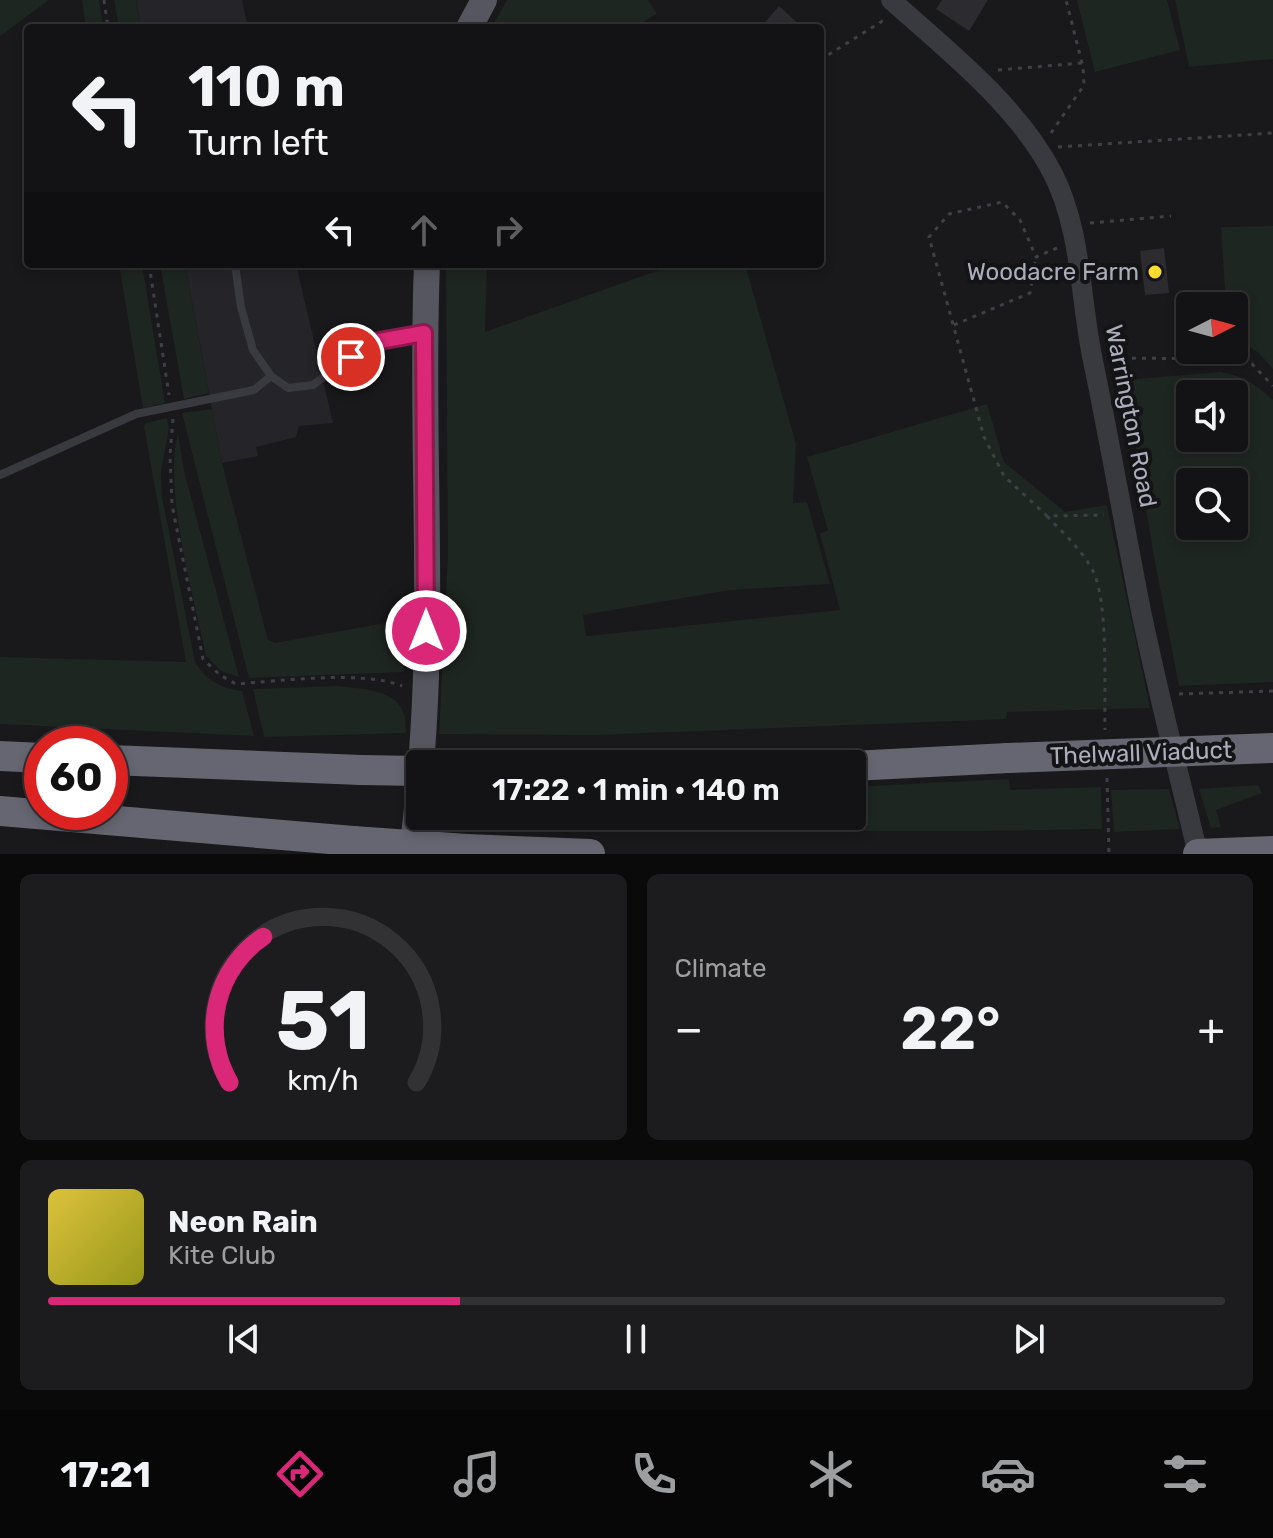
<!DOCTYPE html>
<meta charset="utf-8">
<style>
body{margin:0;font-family:Rubik,sans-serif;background:#1c1b1d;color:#f1f3f6;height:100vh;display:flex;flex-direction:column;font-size:30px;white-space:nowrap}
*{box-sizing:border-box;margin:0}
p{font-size:26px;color:#9d9ea0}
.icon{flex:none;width:44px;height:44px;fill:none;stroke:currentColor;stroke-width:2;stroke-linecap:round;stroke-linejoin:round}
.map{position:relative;height:854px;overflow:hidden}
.details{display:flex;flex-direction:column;gap:20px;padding:20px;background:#0a0a0b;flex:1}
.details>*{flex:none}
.top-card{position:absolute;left:24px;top:24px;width:800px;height:244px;border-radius:8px;box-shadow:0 4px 12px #0003,0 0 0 2px #323234;background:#131214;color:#f1f3f6;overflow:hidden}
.needle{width:52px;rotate:84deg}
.tools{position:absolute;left:1176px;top:292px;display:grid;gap:16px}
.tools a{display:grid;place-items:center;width:72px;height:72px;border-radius:8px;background:#131214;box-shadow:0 4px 12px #0003,0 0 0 2px #323234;font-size:40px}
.speed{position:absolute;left:24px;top:726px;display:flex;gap:16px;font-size:40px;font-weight:700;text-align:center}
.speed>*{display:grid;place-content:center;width:104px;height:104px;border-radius:50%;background:#131214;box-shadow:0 4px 12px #0003,0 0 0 2px #323234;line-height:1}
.speed .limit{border:12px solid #d22;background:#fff;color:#111}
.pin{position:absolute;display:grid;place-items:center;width:68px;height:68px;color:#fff;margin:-34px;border:4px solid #fff;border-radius:50%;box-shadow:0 2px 8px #0007}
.me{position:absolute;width:88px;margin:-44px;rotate:0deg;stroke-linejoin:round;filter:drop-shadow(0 0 6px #0008)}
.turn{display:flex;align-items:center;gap:28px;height:168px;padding:0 32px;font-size:36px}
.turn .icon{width:104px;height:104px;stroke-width:2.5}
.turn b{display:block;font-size:56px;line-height:68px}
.lanes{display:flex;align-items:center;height:76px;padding:0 32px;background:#0003;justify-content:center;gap:40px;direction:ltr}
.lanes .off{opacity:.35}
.big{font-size:60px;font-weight:600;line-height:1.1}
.details .tile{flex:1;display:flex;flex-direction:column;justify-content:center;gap:12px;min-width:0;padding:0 28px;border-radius:12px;background:#1c1b1d}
.details .dial{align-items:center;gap:0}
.dial svg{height:208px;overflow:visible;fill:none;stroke:#323234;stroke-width:7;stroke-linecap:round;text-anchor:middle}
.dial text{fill:#f1f3f6;stroke:none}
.song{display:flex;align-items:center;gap:24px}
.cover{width:96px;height:96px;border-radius:12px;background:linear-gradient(135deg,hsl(50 70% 55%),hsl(60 70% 35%))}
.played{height:8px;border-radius:4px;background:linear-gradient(90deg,#db2777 35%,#323234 35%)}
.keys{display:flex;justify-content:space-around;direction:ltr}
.heat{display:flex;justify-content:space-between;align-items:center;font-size:44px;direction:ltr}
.details .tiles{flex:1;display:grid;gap:20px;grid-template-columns:1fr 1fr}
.tile:last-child{grid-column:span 2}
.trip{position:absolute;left:406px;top:750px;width:460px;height:80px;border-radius:8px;background:#131214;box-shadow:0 4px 12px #0003,0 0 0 2px #323234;font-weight:600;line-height:80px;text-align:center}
.dock{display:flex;height:128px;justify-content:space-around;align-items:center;background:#080708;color:#9d9ea0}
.dock .icon{width:56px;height:56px}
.dock .current{color:#db2777}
.dock b{font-size:36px;color:#f1f3f6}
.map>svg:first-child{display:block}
.built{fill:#252428}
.green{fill:#1e2621;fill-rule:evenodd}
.building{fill:#2c2b2f}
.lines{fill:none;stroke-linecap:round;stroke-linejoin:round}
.path{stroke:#3f4047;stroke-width:3;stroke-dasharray:4 6;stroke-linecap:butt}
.service{stroke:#393940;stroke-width:8}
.tertiary{stroke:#393940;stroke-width:20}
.primary{stroke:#55565f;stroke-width:26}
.motorway{stroke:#656671;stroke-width:30}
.motorway-bridge{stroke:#656671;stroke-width:30}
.route-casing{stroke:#8e194d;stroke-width:20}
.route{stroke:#db2777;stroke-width:14}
.poi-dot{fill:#fcda30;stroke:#141316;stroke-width:3}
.labels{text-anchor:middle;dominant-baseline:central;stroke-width:8;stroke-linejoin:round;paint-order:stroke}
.poi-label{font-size:24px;fill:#aaadbb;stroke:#141316;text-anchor:end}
.street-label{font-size:24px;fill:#aaadbb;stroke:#141316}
</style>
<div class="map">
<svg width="1273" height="854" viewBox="0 0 1273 854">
<rect width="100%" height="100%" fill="#19181b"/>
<!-- built -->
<path class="built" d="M136 0H242L248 28H141Z
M185 264H296L333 423 299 426 296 437 256 447 258 456 222 463Z"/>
<!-- green -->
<path class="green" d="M0 0H49L0 36Z
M82 0H99L103 28H86Z
M114 0H136L141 28H119Z
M507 0H648L657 14 632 28H491Z
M1077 0H1167L1180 50 1095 72Z
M1175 0H1273V59L1189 67Z
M1273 226V369L1259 353 1234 337V306H1226L1221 227Z
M119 264H142L165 403 143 408Z
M160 264H185L209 393 184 399Z
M446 264H487L485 332 676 264H745L796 444 793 503 807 502 830 584 730 590 583 615 586 636 840 610 820 534 828 530 807 457 987 404 1004 462 1065 512 1107 505 1150 708 1007 712 1006 719 596 735 439 734 448 555Z
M1220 372C1243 375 1256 385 1273 400V682L1179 686 1154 557 1125 380ZM1190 394H1234V438H1190ZM1190 482H1234V526H1190Z
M212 409 222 463 268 640 275 643 401 620 404 672 249 678 182 413Z
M167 418 169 428 161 472 162 497 195 662C207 681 220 688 242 691L254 736 0 724V657L186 662 144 426 146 423Z
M178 433 184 471 239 677 221 671 206 656C194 597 163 490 178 433Z
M336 686C358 689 396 688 404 714 406 719 405 727 406 733L264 737 253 689Z
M1009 779 1010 790 1101 787 1102 829C883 834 665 829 446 824V816H852V787Z
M1258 785 1262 793 1216 810 1221 827 1211 828 1199 789Z
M1169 789 1180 829 1114 832 1111 790Z"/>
<!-- building -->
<path class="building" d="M942 0H988L969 31 936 9Z
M779 6 803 28H760Z
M1164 248 1169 293 1145 295 1140 251Z"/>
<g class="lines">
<!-- path -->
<path class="path" d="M104 0 108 28
M820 60 884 20
M998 70 1082 63
M1051 133 1084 85 1083 67 1066 0
M1058 147 1273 133
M1090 223 1171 216
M1057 248 1036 257 1020 220 1002 202 949 214 929 237 984 437 1004 476 1047 516 1104 515
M149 264 169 395
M954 325 1030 293 1036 257
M1112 358 1231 359 1252 364 1273 386
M173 419 170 455 172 505 203 659 220 675 236 684C280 681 363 670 402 686
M1047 516C1063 533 1080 548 1092 569 1109 599 1104 691 1105 730
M1179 694 1273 691
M1107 778 1109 854"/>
<!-- service -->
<path class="service" d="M235 264 241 307 253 350 271 376 288 388 313 385 368 343 420 333
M0 475 136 414 254 390 271 376"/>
<!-- tertiary -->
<path class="tertiary" d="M891 0C946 49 1018 106 1052 172 1082 229 1080 300 1093 361 1110 443 1124 524 1140 606 1157 689 1178 771 1198 854"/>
<!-- primary -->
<path class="primary" d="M469 28 484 0
M421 764C435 598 420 430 427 264
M412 854 420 781"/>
<!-- motorway -->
<path class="motorway" d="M0 756 42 758
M110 760 361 770
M852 766 1008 758
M0 811 353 841
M467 849 590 854"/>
<!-- motorway-bridge -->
<path class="motorway-bridge" d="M1008 758 1273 748
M361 770 420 771
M353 841 467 849
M1198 854 1273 851"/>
</g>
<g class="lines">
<defs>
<path id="route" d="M351 357 368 343 424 333 426 631"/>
</defs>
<!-- route casing -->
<use href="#route" class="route-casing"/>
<!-- route -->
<use href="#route" class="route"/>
</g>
<!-- markers -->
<circle class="poi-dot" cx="1155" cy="272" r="8"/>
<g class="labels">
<!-- poi labels -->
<g class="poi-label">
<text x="1139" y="272">Woodacre Farm</text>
</g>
<!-- street labels -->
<g class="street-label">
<text transform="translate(1131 416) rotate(79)">Warrington Road</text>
<text transform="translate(1141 753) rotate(-2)">Thelwall Viaduct</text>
</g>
</g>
</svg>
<div class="tools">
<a><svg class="needle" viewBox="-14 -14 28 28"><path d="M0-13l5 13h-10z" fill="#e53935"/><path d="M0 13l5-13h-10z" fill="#9d9ea0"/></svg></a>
<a><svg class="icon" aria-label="sound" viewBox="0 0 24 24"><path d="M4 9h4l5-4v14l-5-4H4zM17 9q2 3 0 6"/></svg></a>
<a><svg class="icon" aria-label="search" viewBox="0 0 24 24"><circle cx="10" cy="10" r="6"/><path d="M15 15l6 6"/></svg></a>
</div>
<div class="speed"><div class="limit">60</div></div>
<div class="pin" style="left:351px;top:357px;background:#d93025"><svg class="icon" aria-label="arrive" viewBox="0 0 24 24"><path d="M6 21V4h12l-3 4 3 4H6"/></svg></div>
<svg class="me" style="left:426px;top:631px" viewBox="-20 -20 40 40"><circle r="17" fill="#db2777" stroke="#fff" stroke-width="3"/><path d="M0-11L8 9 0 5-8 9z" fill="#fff"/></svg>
<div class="trip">17:22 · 1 min · 140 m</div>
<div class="top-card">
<div class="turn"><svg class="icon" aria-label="left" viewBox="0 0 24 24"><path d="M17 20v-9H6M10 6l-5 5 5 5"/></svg><div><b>110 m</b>Turn left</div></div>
<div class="lanes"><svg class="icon" aria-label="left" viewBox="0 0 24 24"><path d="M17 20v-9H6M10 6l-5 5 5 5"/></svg><svg class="icon off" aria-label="ahead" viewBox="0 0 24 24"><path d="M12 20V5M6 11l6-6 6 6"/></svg><svg class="icon off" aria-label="right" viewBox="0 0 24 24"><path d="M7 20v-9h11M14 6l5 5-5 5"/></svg></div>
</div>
</div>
<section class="details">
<div class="tiles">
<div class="tile dial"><svg viewBox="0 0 100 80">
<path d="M14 69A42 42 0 1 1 86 69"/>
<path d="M14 69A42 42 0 0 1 27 13" stroke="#db2777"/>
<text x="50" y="56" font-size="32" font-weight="700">51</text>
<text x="50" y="72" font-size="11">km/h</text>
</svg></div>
<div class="tile"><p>Climate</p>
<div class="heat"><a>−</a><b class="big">22°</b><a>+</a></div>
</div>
<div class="tile">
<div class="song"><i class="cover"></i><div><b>Neon Rain</b><p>Kite Club</p></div></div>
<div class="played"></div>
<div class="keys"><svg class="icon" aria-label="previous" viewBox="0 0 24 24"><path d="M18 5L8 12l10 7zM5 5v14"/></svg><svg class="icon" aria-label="pause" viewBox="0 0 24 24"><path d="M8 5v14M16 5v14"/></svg><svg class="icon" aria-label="next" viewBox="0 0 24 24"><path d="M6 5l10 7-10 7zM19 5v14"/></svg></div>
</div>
</div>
</section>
<nav class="dock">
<b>17:21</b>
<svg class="icon current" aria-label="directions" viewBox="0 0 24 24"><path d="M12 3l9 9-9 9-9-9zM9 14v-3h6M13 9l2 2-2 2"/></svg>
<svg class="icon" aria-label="music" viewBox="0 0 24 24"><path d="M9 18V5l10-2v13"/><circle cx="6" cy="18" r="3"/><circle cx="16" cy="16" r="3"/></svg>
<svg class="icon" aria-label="phone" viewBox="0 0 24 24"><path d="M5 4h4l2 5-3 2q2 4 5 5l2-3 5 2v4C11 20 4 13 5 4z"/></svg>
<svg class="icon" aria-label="climate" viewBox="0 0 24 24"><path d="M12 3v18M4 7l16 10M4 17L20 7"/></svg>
<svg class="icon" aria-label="car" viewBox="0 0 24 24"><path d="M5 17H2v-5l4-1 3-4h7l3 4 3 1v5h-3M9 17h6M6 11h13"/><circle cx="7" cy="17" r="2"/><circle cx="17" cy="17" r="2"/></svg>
<svg class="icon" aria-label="filters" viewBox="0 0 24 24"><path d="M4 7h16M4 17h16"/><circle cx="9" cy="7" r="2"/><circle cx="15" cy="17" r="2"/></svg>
</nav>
